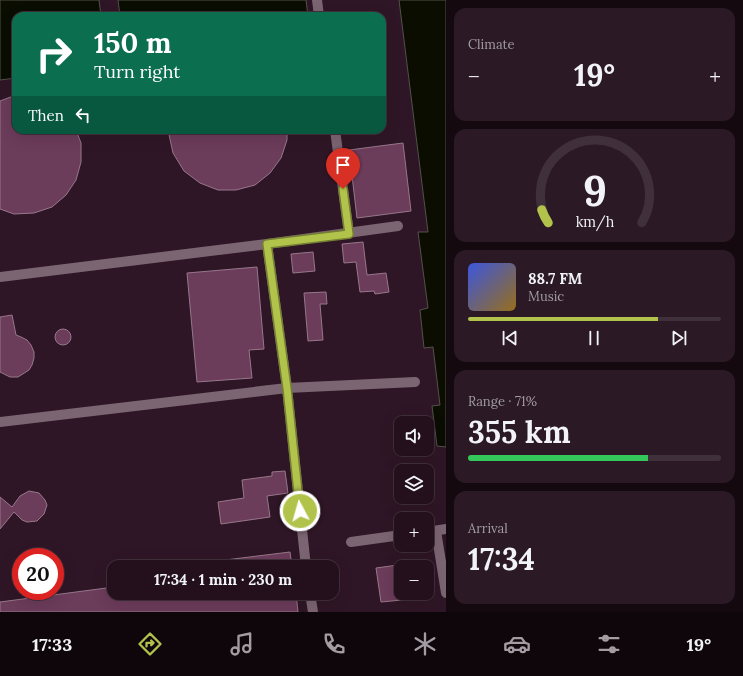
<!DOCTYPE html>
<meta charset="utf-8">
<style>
body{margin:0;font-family:Lora,serif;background:#2b1925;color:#f1f3f6;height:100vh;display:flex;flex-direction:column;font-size:15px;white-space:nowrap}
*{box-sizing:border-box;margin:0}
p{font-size:13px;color:#a39da3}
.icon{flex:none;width:22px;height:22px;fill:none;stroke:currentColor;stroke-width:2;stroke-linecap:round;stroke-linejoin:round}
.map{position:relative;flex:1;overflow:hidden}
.side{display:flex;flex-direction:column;gap:8px;padding:8px;background:#13090f;width:297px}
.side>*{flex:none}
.hud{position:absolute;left:12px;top:12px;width:374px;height:122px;border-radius:12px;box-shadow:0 4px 16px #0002,0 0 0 1px #40303b;background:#0b6e4f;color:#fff;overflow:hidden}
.tools{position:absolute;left:394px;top:416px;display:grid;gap:8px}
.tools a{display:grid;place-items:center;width:40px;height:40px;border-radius:8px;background:#23101c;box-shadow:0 4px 16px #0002,0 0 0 1px #40303b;font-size:20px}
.speed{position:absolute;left:12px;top:548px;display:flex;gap:8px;font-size:20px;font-weight:700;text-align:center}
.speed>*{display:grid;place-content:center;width:52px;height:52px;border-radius:50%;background:#23101c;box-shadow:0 4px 16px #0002,0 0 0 1px #40303b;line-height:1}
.speed .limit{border:6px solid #d22;background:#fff;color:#111}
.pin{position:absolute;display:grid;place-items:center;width:34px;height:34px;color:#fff;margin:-41px -17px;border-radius:50% 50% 50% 0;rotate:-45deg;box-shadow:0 0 4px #0007}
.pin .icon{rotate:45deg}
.me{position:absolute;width:44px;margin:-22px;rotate:354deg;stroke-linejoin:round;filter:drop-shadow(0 0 3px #0008)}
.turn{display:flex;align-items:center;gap:14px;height:84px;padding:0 16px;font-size:18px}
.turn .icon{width:52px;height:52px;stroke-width:2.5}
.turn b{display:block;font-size:28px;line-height:34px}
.then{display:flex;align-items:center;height:38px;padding:0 16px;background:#0003;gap:8px;font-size:15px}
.big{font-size:30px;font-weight:700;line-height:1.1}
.side .card{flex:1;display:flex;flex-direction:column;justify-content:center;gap:6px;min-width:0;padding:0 14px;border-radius:12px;background:#2b1925}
.side .dial{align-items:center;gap:0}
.dial svg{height:104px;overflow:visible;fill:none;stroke:#40303b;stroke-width:7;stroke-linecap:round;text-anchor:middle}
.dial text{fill:#f1f3f6;stroke:none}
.song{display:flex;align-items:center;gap:12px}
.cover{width:48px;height:48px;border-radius:6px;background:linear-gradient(135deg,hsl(230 70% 55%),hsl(40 70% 35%))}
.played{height:4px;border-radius:2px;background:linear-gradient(90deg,#b2c34c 75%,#40303b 75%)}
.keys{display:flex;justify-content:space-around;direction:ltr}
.heat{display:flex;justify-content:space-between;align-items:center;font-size:22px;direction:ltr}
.charge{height:6px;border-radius:3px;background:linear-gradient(90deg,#34c759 71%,#40303b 0)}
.trip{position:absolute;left:107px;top:560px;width:232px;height:40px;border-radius:12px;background:#23101c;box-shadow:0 4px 16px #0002,0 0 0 1px #40303b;font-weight:700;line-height:40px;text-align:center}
.tabs{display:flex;height:64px;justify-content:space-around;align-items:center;background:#0e060b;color:#a39da3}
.tabs .icon{width:28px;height:28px}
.tabs .on{color:#b2c34c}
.tabs b{font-size:18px;color:#f1f3f6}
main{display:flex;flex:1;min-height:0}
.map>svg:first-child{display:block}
.water{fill:#0a0d00;stroke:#54514b}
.building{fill:#6c3c5b;stroke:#97778b}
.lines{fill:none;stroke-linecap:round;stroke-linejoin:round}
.minor{stroke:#7c6573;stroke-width:10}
.route-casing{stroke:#747f31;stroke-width:10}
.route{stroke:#b2c34c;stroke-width:7}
</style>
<main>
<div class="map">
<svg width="446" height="612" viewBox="0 0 446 612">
<rect width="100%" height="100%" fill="#2f1626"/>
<!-- water -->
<path class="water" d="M0 0H99L101 16H16V78L0 80Z
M118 0H306L308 16H120Z
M399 0H446V447L437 446 432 406 440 405 433 347 424 348 420 310 428 308 418 232H428Z"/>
<!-- building -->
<path class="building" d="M16 95V130H76L81 143V162L76 180 66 195 52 207 34 213 14 214 0 209V101Z
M168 130H287V140L281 158 270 173 255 185 236 190H218L200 183 184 171 173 153Z
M403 143 411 211 357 218 349 150Z
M363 242 367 275 386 273 389 292 375 294 374 291 360 292 356 262 344 263 342 244Z
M313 252 315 271 293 273 291 254Z
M257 267 264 349 249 350 252 378 197 382 187 273Z
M326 292 327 304H320L323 340 308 341 304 293Z
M12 315 16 335 21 337 27 340 31 345 34 352V358L32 365 29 370 18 377H10L0 372V317Z
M55 337a8 8 0 1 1 16 0a8 8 0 1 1-16 0Z
M285 471 288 493 267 496 270 517 221 524 218 502 244 498 242 480 272 476V472Z
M29 491 39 493 45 500 47 505 44 514 37 521 27 522 22 520 14 512 0 529V497L12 507 20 496Z
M290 552 292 567H217V561Z
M398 565 402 600 381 602 376 568Z
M114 587V593H296L298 612H0V602Z"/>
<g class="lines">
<!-- minor -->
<path class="minor" d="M317 0 319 16
M335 130 349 234
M267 244 287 388 306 567
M0 277 267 244 398 226
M0 422 287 388 415 382
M436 531 446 593
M427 532 446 529
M351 542 401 535
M310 593 313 612"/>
</g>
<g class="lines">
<defs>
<path id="route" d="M300 511 287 388 267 244 349 234 343 189"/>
</defs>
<!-- route casing -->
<use href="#route" class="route-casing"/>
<!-- route -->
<use href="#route" class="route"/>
</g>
</svg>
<div class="tools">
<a><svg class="icon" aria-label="sound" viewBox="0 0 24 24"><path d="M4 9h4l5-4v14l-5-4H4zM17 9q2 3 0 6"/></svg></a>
<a><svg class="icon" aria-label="layers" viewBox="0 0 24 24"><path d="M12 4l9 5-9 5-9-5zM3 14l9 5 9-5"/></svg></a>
<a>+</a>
<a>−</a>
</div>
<div class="speed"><div class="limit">20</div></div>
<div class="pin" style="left:343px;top:189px;background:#d93025"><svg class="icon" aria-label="arrive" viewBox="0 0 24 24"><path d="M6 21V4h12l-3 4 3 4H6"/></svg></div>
<svg class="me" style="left:300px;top:511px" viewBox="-20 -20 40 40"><circle r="17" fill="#b2c34c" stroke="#fff" stroke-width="3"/><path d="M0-11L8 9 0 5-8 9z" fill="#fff"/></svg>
<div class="trip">17:34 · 1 min · 230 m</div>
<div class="hud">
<div class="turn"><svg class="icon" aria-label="right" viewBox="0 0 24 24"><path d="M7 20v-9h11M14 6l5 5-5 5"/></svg><div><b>150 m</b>Turn right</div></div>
<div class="then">Then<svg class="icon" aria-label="left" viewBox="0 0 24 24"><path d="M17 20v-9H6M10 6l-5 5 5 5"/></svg></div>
</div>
</div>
<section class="side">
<div class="card"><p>Climate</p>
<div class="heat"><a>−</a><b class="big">19°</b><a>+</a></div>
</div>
<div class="card dial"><svg viewBox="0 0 100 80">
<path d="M14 69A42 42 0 1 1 86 69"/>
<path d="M14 69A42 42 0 0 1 9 59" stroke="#b2c34c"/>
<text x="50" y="56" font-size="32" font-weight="700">9</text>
<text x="50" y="72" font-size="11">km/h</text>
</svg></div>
<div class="card">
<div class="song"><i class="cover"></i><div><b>88.7 FM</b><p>Music</p></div></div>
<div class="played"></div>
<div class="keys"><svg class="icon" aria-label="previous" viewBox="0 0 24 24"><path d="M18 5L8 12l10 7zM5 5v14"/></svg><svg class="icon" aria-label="pause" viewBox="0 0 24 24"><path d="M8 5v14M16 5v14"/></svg><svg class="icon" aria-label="next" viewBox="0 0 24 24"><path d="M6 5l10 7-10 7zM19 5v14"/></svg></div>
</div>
<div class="card"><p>Range · 71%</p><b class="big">355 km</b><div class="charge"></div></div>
<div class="card"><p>Arrival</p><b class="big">17:34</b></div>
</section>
</main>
<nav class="tabs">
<b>17:33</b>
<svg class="icon on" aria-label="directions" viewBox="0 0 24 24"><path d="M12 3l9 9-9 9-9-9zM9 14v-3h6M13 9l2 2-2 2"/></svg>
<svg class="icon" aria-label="music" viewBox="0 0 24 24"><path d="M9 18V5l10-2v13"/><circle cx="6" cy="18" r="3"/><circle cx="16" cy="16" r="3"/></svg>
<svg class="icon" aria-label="phone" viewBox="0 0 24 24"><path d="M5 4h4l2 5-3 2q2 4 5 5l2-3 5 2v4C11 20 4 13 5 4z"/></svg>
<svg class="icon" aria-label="climate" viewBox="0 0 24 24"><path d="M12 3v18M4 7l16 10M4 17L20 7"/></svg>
<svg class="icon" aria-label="car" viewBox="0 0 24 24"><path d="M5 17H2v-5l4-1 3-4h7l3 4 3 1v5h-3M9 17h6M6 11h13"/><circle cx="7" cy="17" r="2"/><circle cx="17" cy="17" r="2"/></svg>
<svg class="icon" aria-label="filters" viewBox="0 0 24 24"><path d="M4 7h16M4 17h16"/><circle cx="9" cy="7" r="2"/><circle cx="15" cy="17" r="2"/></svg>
<b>19°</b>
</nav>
